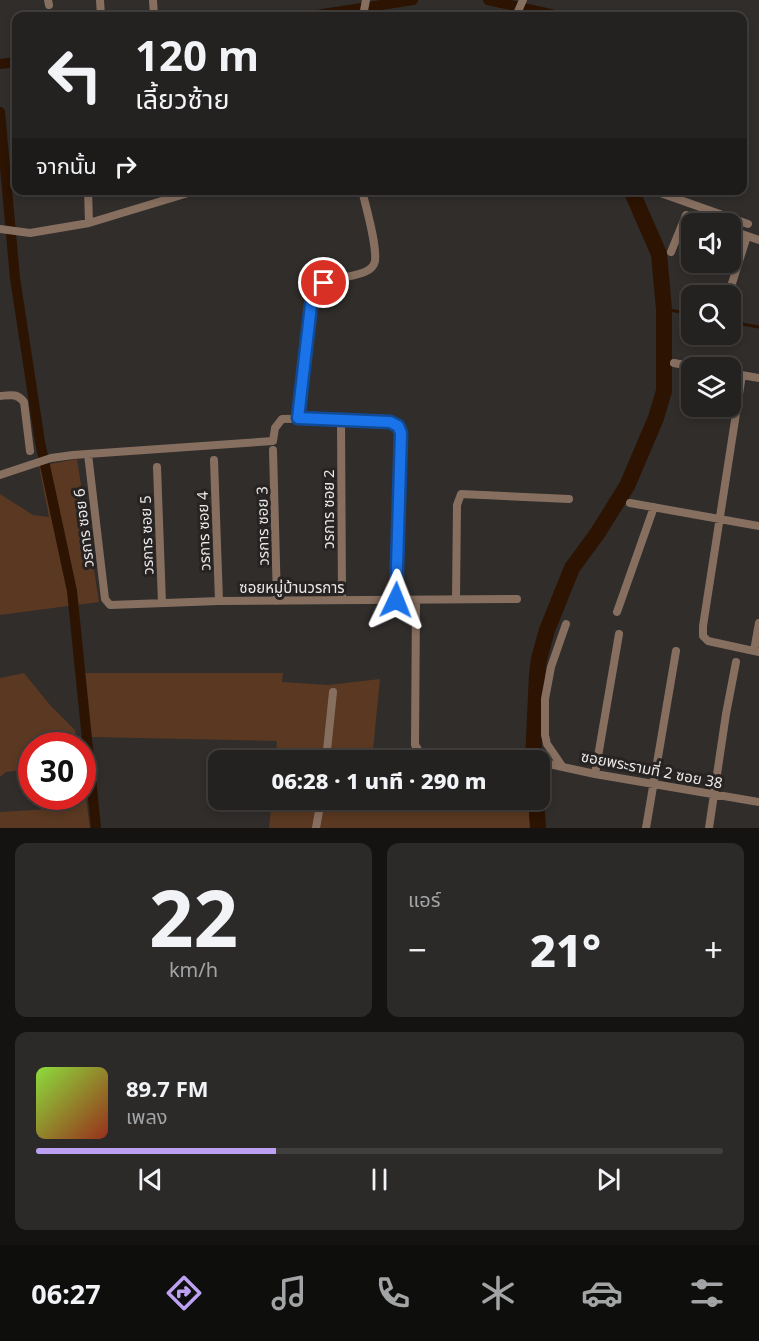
<!DOCTYPE html>
<html lang="th">
<meta charset="utf-8">
<style>
body{margin:0;font-family:"Noto Sans","Noto Sans Thai",sans-serif;background:#2c2a29;color:#f1f3f6;height:100vh;display:flex;flex-direction:column;font-size:22px;white-space:nowrap}
*{box-sizing:border-box;margin:0}
p{font-size:20px;color:#a3a4a5}
.icon{flex:none;width:33px;height:33px;fill:none;stroke:currentColor;stroke-width:2;stroke-linecap:round;stroke-linejoin:round}
.map{position:relative;height:828px;overflow:hidden}
.drawer{display:flex;flex-direction:column;gap:15px;padding:15px;background:#141312;flex:1}
.drawer>*{flex:none}
.banner{position:absolute;left:12px;top:12px;width:735px;height:183px;border-radius:12px;box-shadow:0 3px 9px #0003,0 0 0 2px #413f3e;background:#242220;color:#f1f3f6;overflow:hidden}
.tools{position:absolute;left:681px;top:213px;display:grid;gap:12px}
.tools a{display:grid;place-items:center;width:60px;height:60px;border-radius:12px;background:#242220;box-shadow:0 3px 9px #0003,0 0 0 2px #413f3e;font-size:30px}
.speed{position:absolute;left:18px;top:732px;display:flex;gap:12px;font-size:30px;font-weight:700;text-align:center}
.speed>*{display:grid;place-content:center;width:78px;height:78px;border-radius:50%;background:#242220;box-shadow:0 3px 9px #0003,0 0 0 2px #413f3e;line-height:1}
.speed .limit{border:9px solid #d22;background:#fff;color:#111}
.pin{position:absolute;display:grid;place-items:center;width:51px;height:51px;color:#fff;margin:-26px;border:3px solid #fff;border-radius:50%;box-shadow:0 2px 6px #0007}
.me{position:absolute;width:66px;margin:-33px;rotate:2deg;stroke-linejoin:round;filter:drop-shadow(0 0 4px #0008)}
.turn{display:flex;align-items:center;gap:21px;height:126px;padding:0 24px;font-size:27px}
.turn .icon{width:78px;height:78px;stroke-width:2.5}
.turn b{display:block;font-size:42px;line-height:51px}
.then{display:flex;align-items:center;height:57px;padding:0 24px;background:#0003;gap:12px;font-size:22px}
.big{font-size:45px;font-weight:800;line-height:1.1}
.drawer .tile{flex:1;display:flex;flex-direction:column;justify-content:center;gap:9px;min-width:0;padding:0 21px;border-radius:12px;background:#2c2a29}
.drawer .dial{align-items:center;gap:0}
.dial b{font-size:78px;line-height:1}
.song{display:flex;align-items:center;gap:18px}
.cover{width:72px;height:72px;border-radius:9px;background:linear-gradient(135deg,hsl(90 70% 55%),hsl(10 70% 35%))}
.played{height:6px;border-radius:3px;background:linear-gradient(90deg,#bca0f2 35%,#413f3e 35%)}
.keys{display:flex;justify-content:space-around;direction:ltr}
.heat{display:flex;justify-content:space-between;align-items:center;font-size:33px;direction:ltr}
.drawer .tiles{flex:1;display:grid;gap:15px;grid-template-columns:1fr 1fr}
.tile:last-child{grid-column:span 2}
.trip{position:absolute;left:208px;top:750px;width:342px;height:60px;border-radius:12px;background:#242220;box-shadow:0 3px 9px #0003,0 0 0 2px #413f3e;font-weight:800;line-height:60px;text-align:center}
.menu{display:flex;height:96px;justify-content:space-around;align-items:center;background:#0e0e0d;color:#a3a4a5}
.menu .icon{width:42px;height:42px}
.menu .active{color:#bca0f2}
.menu b{font-size:27px;color:#f1f3f6}
.map>svg:first-child{display:block}
.green{fill:#5a3821}
.lines{fill:none;stroke-linecap:round;stroke-linejoin:round}
.stream{stroke:#2c1302;stroke-width:3}
.canal{stroke:#2c1302;stroke-width:10}
.river{stroke:#2c1302;stroke-width:16}
.street{stroke:#876f60;stroke-width:8}
.route-casing{stroke:#114b97;stroke-width:15}
.route{stroke:#1a73e8;stroke-width:10}
.labels{text-anchor:middle;dominant-baseline:central;stroke-width:6;stroke-linejoin:round;paint-order:stroke}
.street-label{font-size:15px;fill:#ebe9e8;stroke:#262322}
</style>
<div class="map">
<svg width="759" height="828" viewBox="0 0 759 828">
<rect width="100%" height="100%" fill="#302d2b"/>
<!-- green -->
<path class="green" d="M77 459 99 602 0 615V494L33 515 49 517 39 466Z
M24 673 50 705 75 730 78 745 32 746 31 769 6 772 0 777V678Z
M80 673H283L282 682 328 685 380 679 372 760H275L277 741 92 737Z
M83 776 90 828H0V812L66 808 65 797 82 796Z
M272 800H532L537 828H269Z"/>
<g class="lines">
<!-- stream -->
<path class="stream" d="M664 309 692 314
M730 322 759 327"/>
<!-- canal -->
<path class="canal" d="M488 0 559 16
M310 16 413 0
M0 64 16 62
M0 112 15 278 40 442 72 591 96 828"/>
<!-- river -->
<path class="river" d="M533 760 537 675 539 659 547 630 572 568 597 534 627 486 656 418 664 391V309L659 254 631 190
M536 800 538 828"/>
<!-- street -->
<path class="street" d="M48 0 49 5
M100 0 101 16
M153 0 154 16
M363 16 366 0
M516 16 523 0
M88 190 89 223
M652 190 748 224
M0 229 30 233 89 223 198 190
M730 230 759 240
M671 252 686 215 710 224
M728 296 747 236
M674 363 700 368
M730 373 759 378
M742 375 703 626V636L708 641 759 652
M0 396C11 395 17 393 24 402L30 451
M298 418 313 297C316 291 319 286 325 283 338 275 372 278 375 261 377 244 366 208 362 190
M341 418 342 600
M273 450 277 601
M88 454 105 599 110 605 219 601 517 599
M214 460 219 601
M157 467 162 603
M0 475 51 458 73 455 273 441 275 428 282 419 341 418 390 422 398 426 401 433 396 600
M630 503 759 526
M456 599 457 505 461 494 569 499
M416 600 415 745 419 751 426 754 463 758 528 760
M617 612 654 507
M754 651 759 623
M326 760 333 692
M540 762 595 774 759 802
M562 766 547 744 545 735V699L551 667 566 624
M595 774 619 634
M316 828 321 800
M646 828 676 651
M709 828 726 714 736 662"/>
</g>
<g class="lines">
<defs>
<path id="route" d="M324 283 318 288 311 305 298 418 390 422 398 426 401 433 396 600"/>
</defs>
<!-- route casing -->
<use href="#route" class="route-casing"/>
<!-- route -->
<use href="#route" class="route"/>
</g>
<g class="labels">
<!-- street labels -->
<g class="street-label">
<text transform="translate(328 509) rotate(-90)">วรการ ซอย 2</text>
<text transform="translate(262 526) rotate(-91)">วรการ ซอย 3</text>
<text transform="translate(83 528) rotate(-97)">วรการ ซอย 6</text>
<text transform="translate(203 531) rotate(-92)">วรการ ซอย 4</text>
<text transform="translate(146 535) rotate(-92)">วรการ ซอย 5</text>
<text x="292" y="587">ซอยหมู่บ้านวรการ</text>
<text transform="translate(652 769) rotate(11)">ซอยพระรามที่ 2 ซอย 38</text>
</g>
</g>
</svg>
<div class="tools">
<a><svg class="icon" aria-label="sound" viewBox="0 0 24 24"><path d="M4 9h4l5-4v14l-5-4H4zM17 9q2 3 0 6"/></svg></a>
<a><svg class="icon" aria-label="search" viewBox="0 0 24 24"><circle cx="10" cy="10" r="6"/><path d="M15 15l6 6"/></svg></a>
<a><svg class="icon" aria-label="layers" viewBox="0 0 24 24"><path d="M12 4l9 5-9 5-9-5zM3 14l9 5 9-5"/></svg></a>
</div>
<div class="speed"><div class="limit">30</div></div>
<div class="pin" style="left:324px;top:283px;background:#d93025"><svg class="icon" aria-label="arrive" viewBox="0 0 24 24"><path d="M6 21V4h12l-3 4 3 4H6"/></svg></div>
<svg class="me" style="left:396px;top:600px" viewBox="-20 -20 40 40"><path d="M0-17L14 15 0 8-14 15z" fill="#1a73e8" stroke="#fff" stroke-width="4"/></svg>
<div class="trip">06:28 · 1 นาที · 290 m</div>
<div class="banner">
<div class="turn"><svg class="icon" aria-label="left" viewBox="0 0 24 24"><path d="M17 20v-9H6M10 6l-5 5 5 5"/></svg><div><b>120 m</b>เลี้ยวซ้าย</div></div>
<div class="then">จากนั้น<svg class="icon" aria-label="right" viewBox="0 0 24 24"><path d="M7 20v-9h11M14 6l5 5-5 5"/></svg></div>
</div>
</div>
<section class="drawer">
<div class="tiles">
<div class="tile dial"><b>22</b><p>km/h</p></div>
<div class="tile"><p>แอร์</p>
<div class="heat"><a>−</a><b class="big">21°</b><a>+</a></div>
</div>
<div class="tile">
<div class="song"><i class="cover"></i><div><b>89.7 FM</b><p>เพลง</p></div></div>
<div class="played"></div>
<div class="keys"><svg class="icon" aria-label="previous" viewBox="0 0 24 24"><path d="M18 5L8 12l10 7zM5 5v14"/></svg><svg class="icon" aria-label="pause" viewBox="0 0 24 24"><path d="M8 5v14M16 5v14"/></svg><svg class="icon" aria-label="next" viewBox="0 0 24 24"><path d="M6 5l10 7-10 7zM19 5v14"/></svg></div>
</div>
</div>
</section>
<nav class="menu">
<b>06:27</b>
<svg class="icon active" aria-label="directions" viewBox="0 0 24 24"><path d="M12 3l9 9-9 9-9-9zM9 14v-3h6M13 9l2 2-2 2"/></svg>
<svg class="icon" aria-label="music" viewBox="0 0 24 24"><path d="M9 18V5l10-2v13"/><circle cx="6" cy="18" r="3"/><circle cx="16" cy="16" r="3"/></svg>
<svg class="icon" aria-label="phone" viewBox="0 0 24 24"><path d="M5 4h4l2 5-3 2q2 4 5 5l2-3 5 2v4C11 20 4 13 5 4z"/></svg>
<svg class="icon" aria-label="climate" viewBox="0 0 24 24"><path d="M12 3v18M4 7l16 10M4 17L20 7"/></svg>
<svg class="icon" aria-label="car" viewBox="0 0 24 24"><path d="M5 17H2v-5l4-1 3-4h7l3 4 3 1v5h-3M9 17h6M6 11h13"/><circle cx="7" cy="17" r="2"/><circle cx="17" cy="17" r="2"/></svg>
<svg class="icon" aria-label="filters" viewBox="0 0 24 24"><path d="M4 7h16M4 17h16"/><circle cx="9" cy="7" r="2"/><circle cx="15" cy="17" r="2"/></svg>
</nav>
